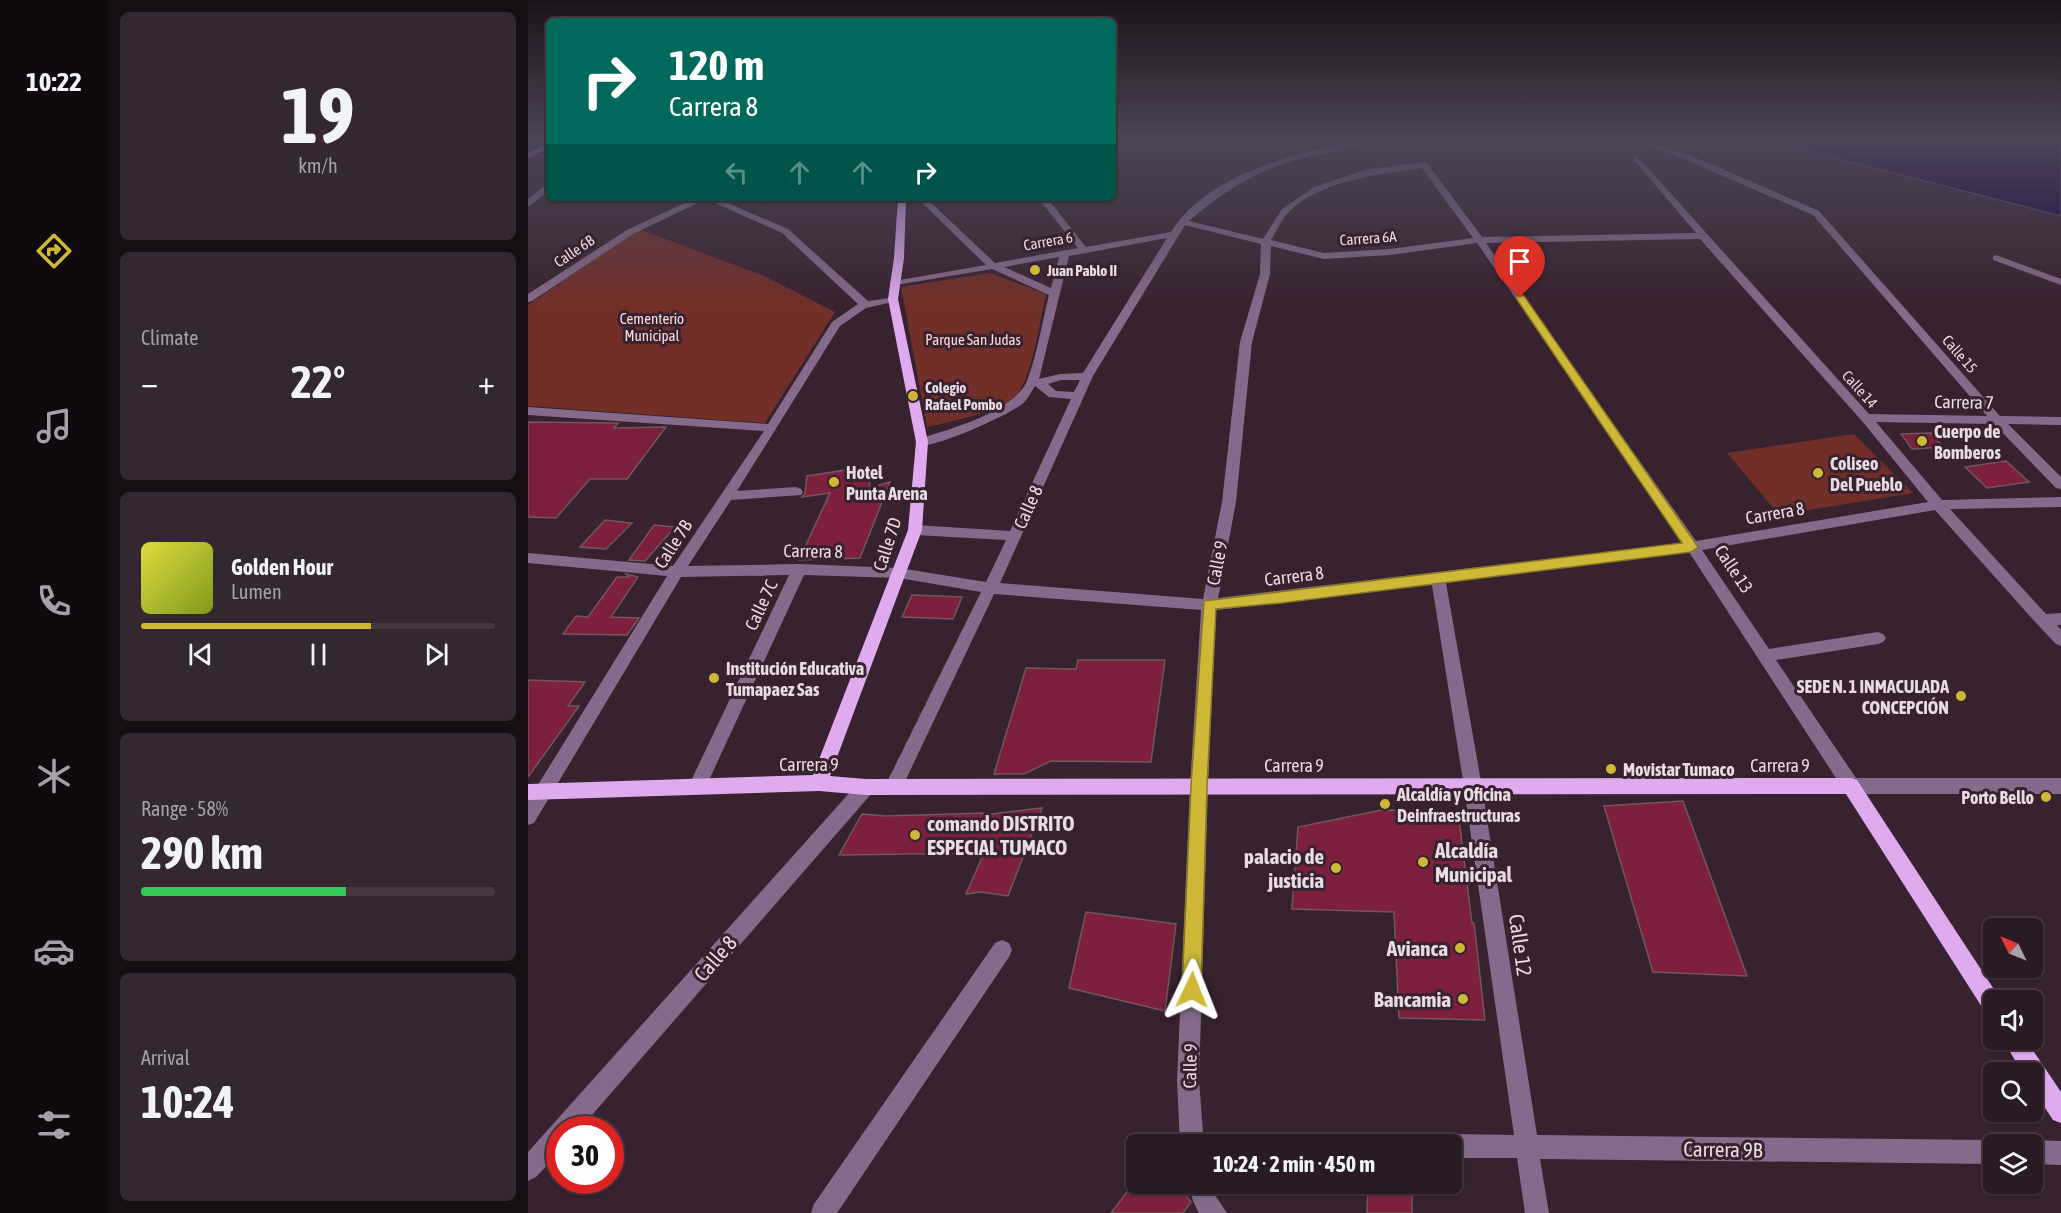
<!DOCTYPE html>
<meta charset="utf-8">
<style>
body{margin:0;font-family:"Asap Condensed",sans-serif;background:#352730;color:#f1f3f6;height:100vh;display:flex;flex-direction:column;font-size:22px;white-space:nowrap}
*{box-sizing:border-box;margin:0}
p{font-size:20px;color:#a5a1a6}
.icon{flex:none;width:33px;height:33px;fill:none;stroke:currentColor;stroke-width:2;stroke-linecap:round;stroke-linejoin:round}
.map{position:relative;flex:1;overflow:hidden}
.side{display:flex;flex-direction:column;gap:12px;padding:12px;background:#170e13;width:420px}
.side>*{flex:none}
.top-card{position:absolute;left:18px;top:18px;width:570px;height:183px;border-radius:9px;box-shadow:0 2px 4px #0004,0 0 0 2px #453841;background:#00695c;color:#fff;overflow:hidden}
.needle{width:39px;rotate:313deg}
.fabs{position:absolute;left:1455px;top:918px;display:grid;gap:12px}
.fabs a{display:grid;place-items:center;width:60px;height:60px;border-radius:9px;background:#291a23;box-shadow:0 2px 4px #0004,0 0 0 2px #453841;font-size:30px}
.speed{position:absolute;left:18px;top:1116px;display:flex;gap:12px;font-size:30px;font-weight:700;text-align:center}
.speed>*{display:grid;place-content:center;width:78px;height:78px;border-radius:50%;background:#291a23;box-shadow:0 2px 4px #0004,0 0 0 2px #453841;line-height:1}
.speed .limit{border:9px solid #d22;background:#fff;color:#111}
.pin{position:absolute;display:grid;place-items:center;width:51px;height:51px;color:#fff;margin:-62px -26px;border-radius:50% 50% 50% 0;rotate:-45deg;box-shadow:0 0 6px #0007}
.pin .icon{rotate:45deg}
.me{position:absolute;width:66px;margin:-33px;rotate:2deg;stroke-linejoin:round;filter:drop-shadow(0 0 4px #0008)}
.turn{display:flex;align-items:center;gap:21px;height:126px;padding:0 24px;font-size:27px}
.turn .icon{width:78px;height:78px;stroke-width:2.5}
.turn b{display:block;font-size:42px;line-height:51px}
.lanes{display:flex;align-items:center;height:57px;padding:0 24px;background:#0003;justify-content:center;gap:30px;direction:ltr}
.lanes .off{opacity:.35}
.big{font-size:45px;font-weight:700;line-height:1.1}
.side .card{flex:1;display:flex;flex-direction:column;justify-content:center;gap:9px;min-width:0;padding:0 21px;border-radius:9px;background:#352730}
.side .dial{align-items:center;gap:0}
.dial b{font-size:78px;line-height:1}
.song{display:flex;align-items:center;gap:18px}
.cover{width:72px;height:72px;border-radius:9px;background:linear-gradient(135deg,hsl(60 70% 55%),hsl(70 70% 35%))}
.played{height:6px;border-radius:3px;background:linear-gradient(90deg,#cfb837 65%,#453841 65%)}
.keys{display:flex;justify-content:space-around;direction:ltr}
.heat{display:flex;justify-content:space-between;align-items:center;font-size:33px;direction:ltr}
.charge{height:9px;border-radius:4px;background:linear-gradient(90deg,#34c759 58%,#453841 0)}
.trip{position:absolute;left:598px;top:1134px;width:336px;height:60px;border-radius:9px;background:#291a23;box-shadow:0 2px 4px #0004,0 0 0 2px #453841;font-weight:700;line-height:60px;text-align:center}
main{display:flex;flex:1;min-height:0}
.dock{display:flex;flex-direction:column;width:108px;justify-content:space-around;align-items:center;background:#100a0e;color:#a5a1a6}
.dock .icon{width:42px;height:42px}
.dock .on{color:#cfb837}
.dock b{font-size:27px;color:#f1f3f6}
.map>svg:first-child{display:block}
.green{fill:#722f27}
.water{fill:#170037;stroke:#56416b;stroke-width:1.5}
.building{fill:#7c203e;stroke:#73565c;stroke-width:1.5}
.lines{fill:none;stroke-linecap:round;stroke-linejoin:round}
.minor{fill:#846b8b;fill-rule:evenodd}
.major{fill:#dfabee;fill-rule:evenodd}
.route{fill:#cfb837;stroke:#877824;stroke-width:1.5}
.poi-dot{fill:#cfb837;stroke:#37222f;stroke-width:2}
.labels{text-anchor:middle;dominant-baseline:central;stroke-width:6;stroke-linejoin:round;paint-order:stroke}
.far-street-label{font-size:15px;fill:#e9dae3;stroke:#37222f}
.far-poi-label{font-size:15px;font-weight:bold;fill:#e9dae3;stroke:#37222f;text-anchor:start}
.far-park-label{font-size:15px;fill:#f7dbd7;stroke:#37222f}
.street-label{font-size:18px;fill:#e9dae3;stroke:#37222f}
.poi-label{font-size:18px;font-weight:bold;fill:#e9dae3;stroke:#37222f;text-anchor:start}
.near-poi-label{font-size:21px;font-weight:bold;fill:#e9dae3;stroke:#37222f;text-anchor:end}
.near-street-label{font-size:21px;fill:#e9dae3;stroke:#37222f}
</style>
<main>
<nav class="dock">
<b>10:22</b>
<svg class="icon on" aria-label="directions" viewBox="0 0 24 24"><path d="M12 3l9 9-9 9-9-9zM9 14v-3h6M13 9l2 2-2 2"/></svg>
<svg class="icon" aria-label="music" viewBox="0 0 24 24"><path d="M9 18V5l10-2v13"/><circle cx="6" cy="18" r="3"/><circle cx="16" cy="16" r="3"/></svg>
<svg class="icon" aria-label="phone" viewBox="0 0 24 24"><path d="M5 4h4l2 5-3 2q2 4 5 5l2-3 5 2v4C11 20 4 13 5 4z"/></svg>
<svg class="icon" aria-label="climate" viewBox="0 0 24 24"><path d="M12 3v18M4 7l16 10M4 17L20 7"/></svg>
<svg class="icon" aria-label="car" viewBox="0 0 24 24"><path d="M5 17H2v-5l4-1 3-4h7l3 4 3 1v5h-3M9 17h6M6 11h13"/><circle cx="7" cy="17" r="2"/><circle cx="17" cy="17" r="2"/></svg>
<svg class="icon" aria-label="filters" viewBox="0 0 24 24"><path d="M4 7h16M4 17h16"/><circle cx="9" cy="7" r="2"/><circle cx="15" cy="17" r="2"/></svg>
</nav>
<section class="side">
<div class="card dial"><b>19</b><p>km/h</p></div>
<div class="card"><p>Climate</p>
<div class="heat"><a>−</a><b class="big">22°</b><a>+</a></div>
</div>
<div class="card">
<div class="song"><i class="cover"></i><div><b>Golden Hour</b><p>Lumen</p></div></div>
<div class="played"></div>
<div class="keys"><svg class="icon" aria-label="previous" viewBox="0 0 24 24"><path d="M18 5L8 12l10 7zM5 5v14"/></svg><svg class="icon" aria-label="pause" viewBox="0 0 24 24"><path d="M8 5v14M16 5v14"/></svg><svg class="icon" aria-label="next" viewBox="0 0 24 24"><path d="M6 5l10 7-10 7zM19 5v14"/></svg></div>
</div>
<div class="card"><p>Range · 58%</p><b class="big">290 km</b><div class="charge"></div></div>
<div class="card"><p>Arrival</p><b class="big">10:24</b></div>
</section>
<div class="map">
<svg width="1533" height="1213" viewBox="0 0 1533 1213">
<rect width="100%" height="100%" fill="#37222f"/>
<!-- green -->
<path class="green" d="M111 229 236 276 307 312 237 423 0 406V305Z
M462 273 518 294C512 321 504 380 486 399 475 411 416 423 399 427L373 287Z
M1326 434 1385 493 1251 515 1199 453Z"/>
<!-- water -->
<path class="water" d="M1240 141H1533V216Z"/>
<!-- building -->
<path class="building" d="M0 422 90 423 86 428 138 427 99 479H62L28 518 0 517Z
M1403 433 1415 447 1384 449 1373 434Z
M1478 461 1501 482 1459 488 1437 467Z
M344 466 341 488 362 482 332 558 271 560 302 493 274 497 277 493 279 476Z
M77 520 104 523 78 549 52 547Z
M126 525 147 527 117 561 101 560Z
M98 574 110 577 83 617 111 618 99 635 35 634 48 616 60 617 89 577H101Z
M384 595 434 597 425 619 374 617Z
M550 660H637L623 762 523 761 496 774H466L498 668 548 669Z
M0 680 57 682 40 706H51L0 777Z
M1155 801 1219 976 1125 972 1076 806Z
M514 808 480 896 453 892 438 894 456 853 311 855 334 814 357 816 456 813 455 815Z
M854 810 930 811 944 923H946L957 1020 871 1018 866 912 764 909 770 827Z
M558 912 648 924 637 1011 541 988Z
M605 1184H648L663 1202 655 1213H583Z
M840 1184 884 1188V1213H839Z"/>
<g class="lines">
<!-- minor -->
<path class="minor" d="M824 141H837C821 151 789 154 770 159 728 171 693 193 661 221L735 239 754 209 786 187 837 170 896 162 899 163 954 237 1168 233 1106 160V156H1109L1341 414 1459 416 1285 215 1158 160 1107 141H1118L1164 156 1291 211 1472 416 1533 417V425L1480 424 1533 477V489L1528 488 1466 424 1348 422 1414 500 1533 497V507L1422 509 1518 614 1533 613V625H1529L1533 630V646L1528 644 1509 624 1407 510 1174 550 1241 649 1350 632 1355 634 1358 638 1355 642 1350 644 1248 660 1328 778H1533V794H1323L1317 792 1161 552 918 583 954 787 1009 1135 1466 1140 1474 1144H1466V1164L1012 1159 1021 1213H997L989 1158H924V1144H913L916 1138 924 1134 986 1135 936 787 904 585 688 610 680 786 671 1080 675 1132H780L788 1136 791 1144H652L649 1080 662 786 673 610 466 594 372 792 366 794 360 792 357 786 453 592 371 578 276 575 175 793 169 795 163 793 160 787 261 575 153 577 6 823 0 825V801L139 576 0 563V553L145 566 236 431 0 415V407L240 424 304 322 330 304 254 233 178 199 105 234 4 301 0 302V294L99 230 167 198H188L260 229 340 301 369 297V301L338 308 312 326 209 491 268 487 273 489 275 492 273 495 203 500 160 566 271 564 371 568 458 582 478 540 387 535 380 530 387 525 482 531 543 399 521 397 507 386C503 392 499 401 493 405 477 416 407 449 390 445L388 442 390 439C419 430 486 412 499 381 509 355 514 323 521 295L464 269 362 286V282L366 281 458 265 389 198H398L467 263 550 248 510 198H519L558 247 643 232C679 174 763 156 824 141ZM894 168 945 238 862 249 796 253 743 240C748 232 753 220 760 213 791 180 852 174 894 168ZM657 225 733 244 732 274 712 342 694 502 675 599 472 583 565 376ZM639 238 555 373 532 374 511 379 541 256ZM1172 239 1334 421 1400 502 1168 541 958 243ZM949 243 1055 395 1154 543 690 598 708 502 724 342 742 274 743 246 796 259 862 255ZM531 257 523 288 476 267ZM533 380H552L546 392 528 391 520 384Z
M21 182V190L0 207V199Z
M1468 255 1533 279V285L1465 260V256Z
M338 779 344 781 347 787 344 793 51 1130H32V1152L8 1177 0 1181V1152L332 781Z
M474 940 481 943 484 950 481 957 309 1213H283L286 1204 467 943Z
M1504 1140 1533 1141V1165L1504 1164V1144H1496Z
M661 1184H685L687 1195 699 1213H671L665 1201Z"/>
<!-- major -->
<path class="major" d="M21 143V148L0 158V153Z
M370 198H378L376 258 370 299 400 442 394 530 302 776 338 779 1323 778 1329 780 1473 1000H1466V1018L1459 1015 1318 794 338 795 291 791 0 800V784L285 775 380 530 388 442 360 299 366 258Z
M1475 1040H1498L1533 1092V1123L1525 1120 1504 1088V1072H1494Z"/>
</g>
<!-- sky -->
<linearGradient id="sky" x2="0" y2="1"><stop stop-color="#1e131a"/><stop offset="0.45" stop-color="#4d4458"/><stop offset="1" stop-color="#4d4458" stop-opacity="0"/></linearGradient>
<rect width="1533" height="311" fill="url(#sky)"/>
<!-- route -->
<path class="route" d="M989 296H996L1170 547 1163 552 753 603 688 609 679 786 673 990 670 996 664 999 657 996 654 990 663 786 676 601 1154 543 988 298Z"/>
<!-- markers -->
<g class="poi-dot">
<circle cx="507" cy="270" r="6"/>
<circle cx="385" cy="396" r="6"/>
<circle cx="1394" cy="441" r="6"/>
<circle cx="1290" cy="473" r="6"/>
<circle cx="306" cy="482" r="6"/>
<circle cx="186" cy="678" r="6"/>
<circle cx="1433" cy="696" r="6"/>
<circle cx="1083" cy="769" r="6"/>
<circle cx="1518" cy="797" r="6"/>
<circle cx="857" cy="804" r="6"/>
<circle cx="387" cy="835" r="6"/>
<circle cx="895" cy="862" r="6"/>
<circle cx="808" cy="868" r="6"/>
<circle cx="932" cy="948" r="6"/>
<circle cx="935" cy="999" r="6"/>
</g>
<g class="labels">
<!-- far-street labels -->
<g class="far-street-label">
<text transform="translate(840 238) rotate(-4)">Carrera 6A</text>
<text transform="translate(520 241) rotate(-10)">Carrera 6</text>
<text transform="translate(46 251) rotate(-34)">Calle 6B</text>
<text transform="translate(1432 354) rotate(49)">Calle 15</text>
<text transform="translate(1332 389) rotate(48)">Calle 14</text>
</g>
<!-- far-poi labels -->
<g class="far-poi-label">
<text x="519" y="270">Juan Pablo II</text>
<text x="397" y="387">Colegio<tspan x="397" dy="17">Rafael Pombo</tspan></text>
</g>
<!-- far-park labels -->
<g class="far-park-label">
<text x="124" y="318">Cementerio<tspan x="124" dy="17">Municipal</tspan></text>
<text x="445" y="339">Parque San Judas</text>
</g>
<!-- street labels -->
<g class="street-label">
<text transform="translate(1436 402) rotate(1)">Carrera 7</text>
<text transform="translate(500 507) rotate(-66)">Calle 8</text>
<text transform="translate(1247 513) rotate(-10)">Carrera 8</text>
<text transform="translate(145 544) rotate(-57)">Calle 7B</text>
<text transform="translate(359 544) rotate(-72)">Calle 7D</text>
<text transform="translate(285 551) rotate(1)">Carrera 8</text>
<text transform="translate(689 563) rotate(-79)">Calle 9</text>
<text transform="translate(1206 569) rotate(56)">Calle 13</text>
<text transform="translate(766 576) rotate(-7)">Carrera 8</text>
<text transform="translate(233 605) rotate(-65)">Calle 7C</text>
<text x="281" y="764">Carrera 9</text>
<text x="766" y="765">Carrera 9</text>
<text x="1252" y="765">Carrera 9</text>
<text transform="translate(662 1066) rotate(-89)">Calle 9</text>
</g>
<!-- poi labels -->
<g class="poi-label">
<text x="1406" y="431">Cuerpo de<tspan x="1406" dy="21">Bomberos</tspan></text>
<text x="1302" y="463">Coliseo<tspan x="1302" dy="21">Del Pueblo</tspan></text>
<text x="318" y="472">Hotel<tspan x="318" dy="21">Punta Arena</tspan></text>
<text x="198" y="668">Institución Educativa<tspan x="198" dy="21">Tumapaez Sas</tspan></text>
<text x="1421" y="686" text-anchor="end">SEDE N. 1 INMACULADA<tspan x="1421" dy="21">CONCEPCIÓN</tspan></text>
<text x="1095" y="769">Movistar Tumaco</text>
<text x="869" y="794">Alcaldía y Oficina<tspan x="869" dy="21">Deinfraestructuras</tspan></text>
<text x="1506" y="797" text-anchor="end">Porto Bello</text>
</g>
<!-- near-poi labels -->
<g class="near-poi-label">
<text x="399" y="823" text-anchor="start">comando DISTRITO<tspan x="399" dy="24">ESPECIAL TUMACO</tspan></text>
<text x="907" y="850" text-anchor="start">Alcaldía<tspan x="907" dy="24">Municipal</tspan></text>
<text x="796" y="856">palacio de<tspan x="796" dy="24">justicia</tspan></text>
<text x="920" y="948">Avianca</text>
<text x="923" y="999">Bancamia</text>
</g>
<!-- near-street labels -->
<g class="near-street-label">
<text transform="translate(993 945) rotate(82)">Calle 12</text>
<text transform="translate(187 958) rotate(-49)">Calle 8</text>
<text transform="translate(1195 1149) rotate(1)">Carrera 9B</text>
</g>
</g>
</svg>
<div class="fabs">
<a><svg class="needle" viewBox="-14 -14 28 28"><path d="M0-13l5 13h-10z" fill="#e53935"/><path d="M0 13l5-13h-10z" fill="#a5a1a6"/></svg></a>
<a><svg class="icon" aria-label="sound" viewBox="0 0 24 24"><path d="M4 9h4l5-4v14l-5-4H4zM17 9q2 3 0 6"/></svg></a>
<a><svg class="icon" aria-label="search" viewBox="0 0 24 24"><circle cx="10" cy="10" r="6"/><path d="M15 15l6 6"/></svg></a>
<a><svg class="icon" aria-label="layers" viewBox="0 0 24 24"><path d="M12 4l9 5-9 5-9-5zM3 14l9 5 9-5"/></svg></a>
</div>
<div class="speed"><div class="limit">30</div></div>
<div class="pin" style="left:992px;top:298px;background:#d93025"><svg class="icon" aria-label="arrive" viewBox="0 0 24 24"><path d="M6 21V4h12l-3 4 3 4H6"/></svg></div>
<svg class="me" style="left:664px;top:990px" viewBox="-20 -20 40 40"><path d="M0-17L14 15 0 8-14 15z" fill="#cfb837" stroke="#fff" stroke-width="4"/></svg>
<div class="trip">10:24 · 2 min · 450 m</div>
<div class="top-card">
<div class="turn"><svg class="icon" aria-label="right" viewBox="0 0 24 24"><path d="M7 20v-9h11M14 6l5 5-5 5"/></svg><div><b>120 m</b>Carrera 8</div></div>
<div class="lanes"><svg class="icon off" aria-label="left" viewBox="0 0 24 24"><path d="M17 20v-9H6M10 6l-5 5 5 5"/></svg><svg class="icon off" aria-label="ahead" viewBox="0 0 24 24"><path d="M12 20V5M6 11l6-6 6 6"/></svg><svg class="icon off" aria-label="ahead" viewBox="0 0 24 24"><path d="M12 20V5M6 11l6-6 6 6"/></svg><svg class="icon" aria-label="right" viewBox="0 0 24 24"><path d="M7 20v-9h11M14 6l5 5-5 5"/></svg></div>
</div>
</div>
</main>
